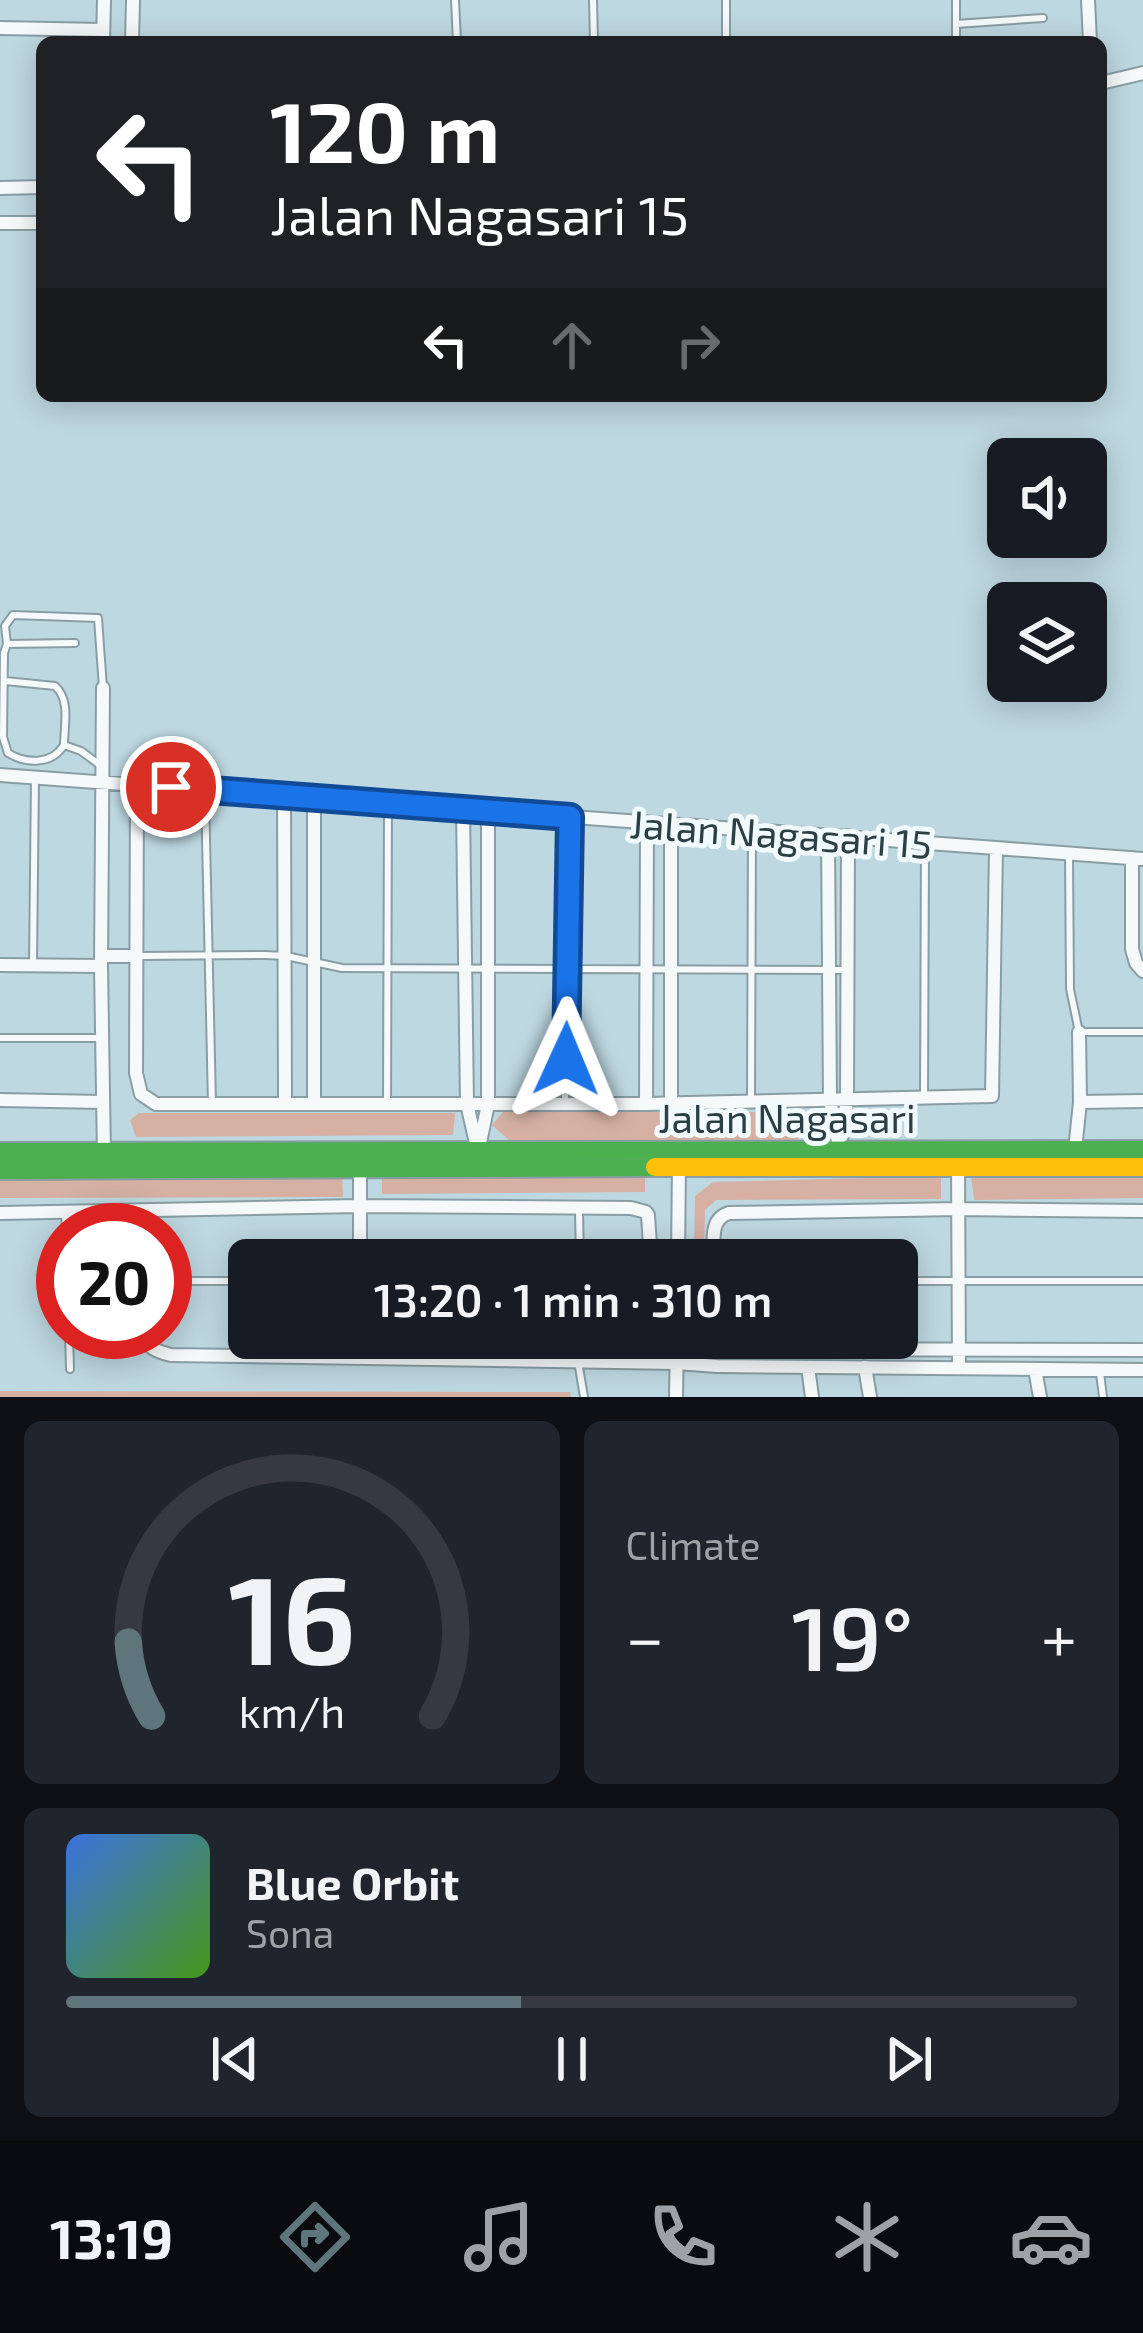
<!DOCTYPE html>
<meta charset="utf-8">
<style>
body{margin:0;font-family:"Exo 2",sans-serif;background:#20242c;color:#f1f3f6;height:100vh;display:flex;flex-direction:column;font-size:45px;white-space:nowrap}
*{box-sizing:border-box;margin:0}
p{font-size:39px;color:#9ea1a6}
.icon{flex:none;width:66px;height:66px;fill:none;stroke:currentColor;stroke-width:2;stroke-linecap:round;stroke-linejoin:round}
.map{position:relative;height:1397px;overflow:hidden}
.panel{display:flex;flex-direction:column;gap:24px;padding:24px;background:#0d0f14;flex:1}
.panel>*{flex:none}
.guide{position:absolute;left:36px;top:36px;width:1071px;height:366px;border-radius:18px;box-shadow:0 6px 30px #0003;background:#202124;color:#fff;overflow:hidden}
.controls{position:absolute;left:987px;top:438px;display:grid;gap:24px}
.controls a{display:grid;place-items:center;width:120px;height:120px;border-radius:18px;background:#171b24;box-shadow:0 6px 30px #0003;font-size:60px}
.speed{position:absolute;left:36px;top:1203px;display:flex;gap:24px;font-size:60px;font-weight:700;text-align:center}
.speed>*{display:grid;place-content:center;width:156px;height:156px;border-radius:50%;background:#171b24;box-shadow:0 6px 30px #0003;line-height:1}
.speed .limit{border:18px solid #d22;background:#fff;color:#111}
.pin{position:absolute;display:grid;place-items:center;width:102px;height:102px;color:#fff;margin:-51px;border:6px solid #fff;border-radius:50%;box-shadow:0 3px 12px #0007}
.me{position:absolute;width:132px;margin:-66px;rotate:1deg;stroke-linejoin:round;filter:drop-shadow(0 0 9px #0008)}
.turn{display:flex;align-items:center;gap:42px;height:252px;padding:0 36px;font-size:54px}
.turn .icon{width:156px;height:156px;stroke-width:2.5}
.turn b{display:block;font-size:84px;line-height:102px}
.lanes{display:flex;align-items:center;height:114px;padding:0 36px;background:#0003;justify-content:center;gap:60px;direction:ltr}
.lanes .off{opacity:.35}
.big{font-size:90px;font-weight:600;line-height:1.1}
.panel .widget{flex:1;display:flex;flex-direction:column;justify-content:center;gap:18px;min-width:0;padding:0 42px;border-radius:18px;background:#20242c}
.panel .dial{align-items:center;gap:0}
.dial svg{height:312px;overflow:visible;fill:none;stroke:#363941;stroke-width:7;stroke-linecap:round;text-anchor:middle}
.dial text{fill:#f1f3f6;stroke:none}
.song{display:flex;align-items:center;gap:36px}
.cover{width:144px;height:144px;border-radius:18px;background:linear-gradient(135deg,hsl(220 70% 55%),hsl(100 70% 35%))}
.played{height:12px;border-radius:6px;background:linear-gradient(90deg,#5e757c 45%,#363941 45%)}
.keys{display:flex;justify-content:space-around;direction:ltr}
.heat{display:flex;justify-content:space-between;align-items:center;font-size:66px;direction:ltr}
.panel .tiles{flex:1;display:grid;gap:24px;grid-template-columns:1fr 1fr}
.widget:last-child{grid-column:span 2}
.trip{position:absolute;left:228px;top:1239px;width:690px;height:120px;border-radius:18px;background:#171b24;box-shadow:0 6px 30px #0003;font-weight:600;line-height:120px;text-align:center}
.dock{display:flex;height:192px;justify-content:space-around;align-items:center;background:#090b0e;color:#9ea1a6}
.dock .icon{width:84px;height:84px}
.dock .current{color:#5e757c}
.dock b{font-size:54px;color:#f1f3f6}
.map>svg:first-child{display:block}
.green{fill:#d5b0a3}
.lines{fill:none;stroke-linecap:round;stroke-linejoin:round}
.lane-casing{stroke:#899ea4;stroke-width:10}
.street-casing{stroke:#899ea4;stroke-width:16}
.fast-casing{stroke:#899ea4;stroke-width:22}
.slow-casing{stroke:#899ea4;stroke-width:22}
.lane{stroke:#f5f9fa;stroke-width:6}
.street{stroke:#f5f9fa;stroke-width:12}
.fast{stroke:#4caf50;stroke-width:18}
.slow{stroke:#ffc107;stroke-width:18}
.route-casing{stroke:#114b97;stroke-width:30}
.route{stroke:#1a73e8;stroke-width:21}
.labels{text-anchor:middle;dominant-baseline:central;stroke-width:10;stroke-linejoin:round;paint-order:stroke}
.street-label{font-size:39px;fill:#2b3f45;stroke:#f1fafd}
</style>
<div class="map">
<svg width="1143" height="1397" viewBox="0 0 1143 1397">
<rect width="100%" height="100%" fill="#bed8e1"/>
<!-- green -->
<path class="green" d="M503 1112H804L798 1140 510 1141 492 1125Z
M139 1113H455L453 1135 136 1137 130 1120Z
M382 1172 645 1173V1192L382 1194Z
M1143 1172V1198L974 1200 971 1175Z
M342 1173 343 1197 0 1198V1175Z
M941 1176V1199L716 1200 705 1210 704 1260H694L695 1196 713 1182Z
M0 1391 570 1392 571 1397H0Z"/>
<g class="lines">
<defs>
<path id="lane" d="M455 0 457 42
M593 0 594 42
M956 24 1043 18
M726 42V0
M956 42V0
M7 644 5 626 13 615 98 618 103 688
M5 681 55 686C71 700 64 726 64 745L81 751 100 765
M64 745C52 765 26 764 8 753L3 737 4 653 7 644 75 643
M205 794 212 1104
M1069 855 1070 989 1079 1032H1143
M140 956 265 955 286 956 342 968 845 970
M33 965 35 776
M0 1038H102
M924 1097 925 843
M751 1099 752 832
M565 1101 570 820
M387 1105 388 804
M579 1210 580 1260
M65 1215 66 1230
M165 1281H249
M897 1281H1143
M69 1332 70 1369
M578 1338V1361L584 1397
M1100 1373 1103 1397"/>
<path id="street" d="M1088 0 1090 42
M0 28 103 30
M103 42 104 0
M132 42 133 0
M1101 83 1143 73
M0 188 42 187
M0 223H42
M103 688 101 966 104 1156
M0 775 996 848 992 1096 646 1104H156L141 1094 136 1073 137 784
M284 795 285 1103
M463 809 467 1104 479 1156
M828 836 830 1100 840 1153
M996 848 1143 859
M1132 858V949L1136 963 1143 971
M101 956H136
M0 965 101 966
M0 1100 102 1102
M1080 1102 1143 1101
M314 1103V797
M646 1104 647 824
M671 1104V826
M842 1136 847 1100 848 836
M480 1143 488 1104V810
M1075 1150 1080 1102 1079 1032
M958 1163 959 1368
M0 1213 360 1206 631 1208 646 1212 648 1215 651 1260
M360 1260V1161
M678 1260 679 1163
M714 1260C714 1242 709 1219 729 1213L958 1209 1143 1211
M143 1332C144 1347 158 1352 171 1355L677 1363 717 1366 1143 1370
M716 1349 1143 1350
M651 1362V1338
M808 1367 812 1397
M865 1367 870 1397
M1035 1369 1040 1397
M676 1397 677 1338"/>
<path id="fast" d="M0 1152 1143 1150
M0 1170 655 1167"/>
<path id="slow" d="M655 1167H1143"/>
</defs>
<!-- lane casing -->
<use href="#lane" class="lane-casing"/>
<!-- street casing -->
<use href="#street" class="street-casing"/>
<!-- fast casing -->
<use href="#fast" class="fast-casing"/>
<!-- slow casing -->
<use href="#slow" class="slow-casing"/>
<!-- lane -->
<use href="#lane" class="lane"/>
<!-- street -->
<use href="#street" class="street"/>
<!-- fast -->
<use href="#fast" class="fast"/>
<!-- slow -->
<use href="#slow" class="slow"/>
</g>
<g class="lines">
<defs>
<path id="route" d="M171 787 570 817 566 1059"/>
</defs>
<!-- route casing -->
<use href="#route" class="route-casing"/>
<!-- route -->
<use href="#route" class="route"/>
</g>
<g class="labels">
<!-- street labels -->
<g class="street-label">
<text transform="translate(781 833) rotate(4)">Jalan Nagasari 15</text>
<text x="787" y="1117">Jalan Nagasari</text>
</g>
</g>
</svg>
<div class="controls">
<a><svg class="icon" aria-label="sound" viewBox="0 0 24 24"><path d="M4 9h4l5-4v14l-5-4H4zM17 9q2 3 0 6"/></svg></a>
<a><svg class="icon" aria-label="layers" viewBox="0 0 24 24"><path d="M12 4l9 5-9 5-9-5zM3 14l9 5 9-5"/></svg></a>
</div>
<div class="speed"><div class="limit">20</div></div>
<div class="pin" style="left:171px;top:787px;background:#d93025"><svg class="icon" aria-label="arrive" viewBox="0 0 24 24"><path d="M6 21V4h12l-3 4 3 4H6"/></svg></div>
<svg class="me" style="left:566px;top:1059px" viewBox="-20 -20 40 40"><path d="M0-17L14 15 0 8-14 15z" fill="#1a73e8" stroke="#fff" stroke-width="4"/></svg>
<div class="trip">13:20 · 1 min · 310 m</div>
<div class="guide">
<div class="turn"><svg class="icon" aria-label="left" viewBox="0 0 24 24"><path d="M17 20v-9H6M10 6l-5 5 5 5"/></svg><div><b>120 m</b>Jalan Nagasari 15</div></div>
<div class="lanes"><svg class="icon" aria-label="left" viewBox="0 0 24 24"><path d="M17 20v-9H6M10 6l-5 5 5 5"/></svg><svg class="icon off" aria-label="ahead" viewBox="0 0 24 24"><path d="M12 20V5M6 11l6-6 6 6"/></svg><svg class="icon off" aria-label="right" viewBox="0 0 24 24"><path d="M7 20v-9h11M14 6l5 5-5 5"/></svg></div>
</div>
</div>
<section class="panel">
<div class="tiles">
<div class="widget dial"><svg viewBox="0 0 100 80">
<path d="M14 69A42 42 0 1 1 86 69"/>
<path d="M14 69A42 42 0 0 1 8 50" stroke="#5e757c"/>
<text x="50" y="56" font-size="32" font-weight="700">16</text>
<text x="50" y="72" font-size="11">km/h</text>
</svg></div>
<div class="widget"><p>Climate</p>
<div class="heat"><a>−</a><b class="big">19°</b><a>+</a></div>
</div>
<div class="widget">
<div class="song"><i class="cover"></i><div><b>Blue Orbit</b><p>Sona</p></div></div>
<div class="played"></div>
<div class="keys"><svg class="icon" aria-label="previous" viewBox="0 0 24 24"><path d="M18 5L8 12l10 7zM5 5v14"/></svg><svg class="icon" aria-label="pause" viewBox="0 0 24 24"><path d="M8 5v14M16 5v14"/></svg><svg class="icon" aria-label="next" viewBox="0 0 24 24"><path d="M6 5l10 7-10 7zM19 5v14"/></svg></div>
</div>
</div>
</section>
<nav class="dock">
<b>13:19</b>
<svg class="icon current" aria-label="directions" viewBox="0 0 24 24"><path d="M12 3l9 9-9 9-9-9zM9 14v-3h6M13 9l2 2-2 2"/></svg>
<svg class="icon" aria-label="music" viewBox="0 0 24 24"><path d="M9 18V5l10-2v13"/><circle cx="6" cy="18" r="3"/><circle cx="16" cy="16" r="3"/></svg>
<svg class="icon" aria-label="phone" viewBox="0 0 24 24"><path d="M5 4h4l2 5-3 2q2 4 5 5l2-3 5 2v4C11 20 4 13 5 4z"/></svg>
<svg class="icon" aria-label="climate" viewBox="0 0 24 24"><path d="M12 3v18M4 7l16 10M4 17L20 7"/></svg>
<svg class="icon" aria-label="car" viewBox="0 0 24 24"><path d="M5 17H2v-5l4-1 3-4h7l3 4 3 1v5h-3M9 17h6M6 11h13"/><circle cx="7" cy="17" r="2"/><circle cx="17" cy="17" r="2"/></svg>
</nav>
